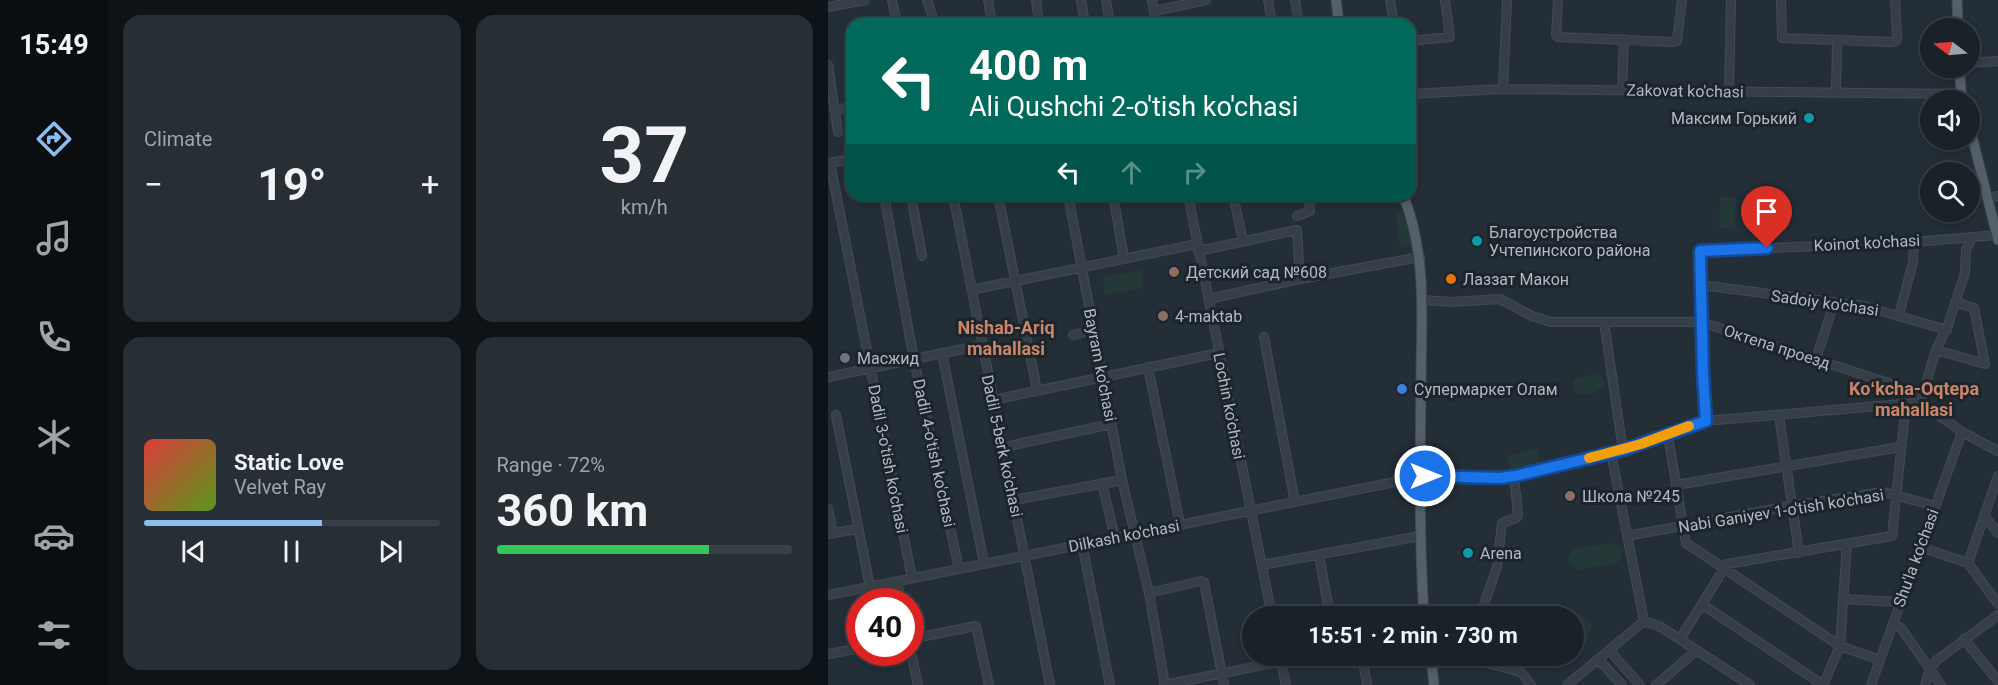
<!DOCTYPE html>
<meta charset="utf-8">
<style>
body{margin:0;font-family:Roboto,sans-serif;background:#272f35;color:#f1f3f6;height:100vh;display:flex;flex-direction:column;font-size:22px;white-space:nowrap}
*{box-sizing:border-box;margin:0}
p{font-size:20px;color:#9fa4a8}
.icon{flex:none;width:33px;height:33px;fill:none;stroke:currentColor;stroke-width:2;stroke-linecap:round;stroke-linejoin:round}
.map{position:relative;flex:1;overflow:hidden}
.details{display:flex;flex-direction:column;gap:15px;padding:15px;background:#0e1317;width:720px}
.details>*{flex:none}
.hud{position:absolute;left:18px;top:18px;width:570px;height:183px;border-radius:18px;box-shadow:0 3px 9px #0003,0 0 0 2px #383f46;background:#00695c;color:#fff;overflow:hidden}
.needle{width:39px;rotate:286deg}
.buttons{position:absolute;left:1092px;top:18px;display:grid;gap:12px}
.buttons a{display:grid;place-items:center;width:60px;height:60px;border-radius:50%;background:#1a2229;box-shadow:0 3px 9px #0003,0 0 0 2px #383f46;font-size:30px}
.speed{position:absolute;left:18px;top:588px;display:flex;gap:12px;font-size:30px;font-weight:700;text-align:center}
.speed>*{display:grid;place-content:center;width:78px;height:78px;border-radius:50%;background:#1a2229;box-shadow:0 3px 9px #0003,0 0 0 2px #383f46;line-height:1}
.speed .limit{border:9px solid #d22;background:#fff;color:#111}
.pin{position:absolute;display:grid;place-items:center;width:51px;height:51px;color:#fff;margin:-62px -26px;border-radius:50% 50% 50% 0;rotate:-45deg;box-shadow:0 0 6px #0007}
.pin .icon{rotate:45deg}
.me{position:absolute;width:66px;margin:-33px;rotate:90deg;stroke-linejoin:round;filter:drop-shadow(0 0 4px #0008)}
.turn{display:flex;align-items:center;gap:21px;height:126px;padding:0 24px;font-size:27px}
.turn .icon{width:78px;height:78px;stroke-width:2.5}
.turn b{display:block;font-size:42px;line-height:51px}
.lanes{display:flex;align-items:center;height:57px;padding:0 24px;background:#0003;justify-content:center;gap:30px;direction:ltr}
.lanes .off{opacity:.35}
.big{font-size:45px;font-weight:700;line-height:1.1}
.details .widget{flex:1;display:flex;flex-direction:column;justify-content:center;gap:9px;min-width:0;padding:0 21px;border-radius:18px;background:#272f35}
.details .dial{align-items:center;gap:0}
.dial b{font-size:78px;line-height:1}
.song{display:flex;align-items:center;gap:18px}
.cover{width:72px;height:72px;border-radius:9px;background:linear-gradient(135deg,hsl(0 70% 55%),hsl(90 70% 35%))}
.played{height:6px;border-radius:3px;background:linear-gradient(90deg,#8bbdee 60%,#383f46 60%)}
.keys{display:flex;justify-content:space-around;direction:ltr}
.heat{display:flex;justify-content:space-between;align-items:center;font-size:33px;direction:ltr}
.charge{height:9px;border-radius:4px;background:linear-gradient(90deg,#34c759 72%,#383f46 0)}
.details .tiles{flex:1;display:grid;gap:15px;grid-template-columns:repeat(2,1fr)}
.trip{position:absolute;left:414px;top:606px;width:342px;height:60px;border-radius:30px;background:#1a2229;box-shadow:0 3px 9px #0003,0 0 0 2px #383f46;font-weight:700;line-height:60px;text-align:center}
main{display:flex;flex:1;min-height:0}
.menu{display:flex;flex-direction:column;width:108px;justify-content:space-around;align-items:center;background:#0a0e10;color:#9fa4a8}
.menu .icon{width:42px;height:42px}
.menu .current{color:#8bbdee}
.menu b{font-size:27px;color:#f1f3f6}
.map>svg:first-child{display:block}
.green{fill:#253838}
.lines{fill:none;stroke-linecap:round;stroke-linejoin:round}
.minor-casing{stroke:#434b54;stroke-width:10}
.major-casing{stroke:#434b54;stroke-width:11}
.minor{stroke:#363f48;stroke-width:8}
.major{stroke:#545f68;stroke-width:9}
.route-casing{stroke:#114b97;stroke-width:15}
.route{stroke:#1a73e8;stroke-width:10}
.slow{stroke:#f59e0b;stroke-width:10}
.culture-dot{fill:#0f9aa8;stroke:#1c242c;stroke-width:2}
.education-dot{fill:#8d6e63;stroke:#1c242c;stroke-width:2}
.food-dot{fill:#e8710a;stroke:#1c242c;stroke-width:2}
.worship-dot{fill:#6b7280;stroke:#1c242c;stroke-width:2}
.shop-dot{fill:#3f7fe0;stroke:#1c242c;stroke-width:2}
.labels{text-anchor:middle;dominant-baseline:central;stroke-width:6;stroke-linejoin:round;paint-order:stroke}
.street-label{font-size:16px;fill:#b1bac4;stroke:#1c242c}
.poi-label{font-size:16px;fill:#b1bac4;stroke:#1c242c;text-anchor:start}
.neighbourhood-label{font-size:18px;font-weight:bold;fill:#ca8666;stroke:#1c242c}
</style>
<main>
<nav class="menu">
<b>15:49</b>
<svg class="icon current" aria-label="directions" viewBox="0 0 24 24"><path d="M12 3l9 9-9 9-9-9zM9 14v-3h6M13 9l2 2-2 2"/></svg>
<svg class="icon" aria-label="music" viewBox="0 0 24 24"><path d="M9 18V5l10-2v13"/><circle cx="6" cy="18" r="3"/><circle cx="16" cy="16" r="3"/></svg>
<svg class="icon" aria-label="phone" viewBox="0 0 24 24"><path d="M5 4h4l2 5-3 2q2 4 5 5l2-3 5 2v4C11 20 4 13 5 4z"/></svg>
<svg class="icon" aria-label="climate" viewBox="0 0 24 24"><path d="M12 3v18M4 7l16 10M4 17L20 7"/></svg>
<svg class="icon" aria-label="car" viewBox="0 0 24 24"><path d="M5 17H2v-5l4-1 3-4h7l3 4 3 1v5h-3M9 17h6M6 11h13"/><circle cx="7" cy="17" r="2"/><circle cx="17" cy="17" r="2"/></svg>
<svg class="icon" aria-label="filters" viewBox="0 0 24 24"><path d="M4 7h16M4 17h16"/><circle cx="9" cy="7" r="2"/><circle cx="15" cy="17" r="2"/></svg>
</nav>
<section class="details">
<div class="tiles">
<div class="widget"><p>Climate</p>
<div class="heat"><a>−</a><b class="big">19°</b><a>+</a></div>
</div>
<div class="widget dial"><b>37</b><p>km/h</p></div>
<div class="widget">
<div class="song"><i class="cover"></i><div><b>Static Love</b><p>Velvet Ray</p></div></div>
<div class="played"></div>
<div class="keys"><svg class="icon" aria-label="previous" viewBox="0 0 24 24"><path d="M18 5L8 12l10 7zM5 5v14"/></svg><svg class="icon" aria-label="pause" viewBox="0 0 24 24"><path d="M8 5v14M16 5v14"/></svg><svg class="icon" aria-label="next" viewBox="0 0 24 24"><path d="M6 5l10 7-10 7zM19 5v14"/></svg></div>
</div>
<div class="widget"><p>Range · 72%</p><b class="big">360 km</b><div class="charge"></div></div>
</div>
</section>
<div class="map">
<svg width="1170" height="685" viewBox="0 0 1170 685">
<rect width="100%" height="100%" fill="#232e37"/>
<!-- green -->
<path class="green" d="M892 197H908L907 228H891Z
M575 211 584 245 572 248 568 213Z
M313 270 316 288 277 295 274 277Z
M766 374 775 377 777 383C772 394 756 396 746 392L745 382 748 378Z
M709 449 712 463 682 469 679 455Z
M783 543C794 545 798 555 789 563L749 570 741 564 740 557 746 548Z
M751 612 764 625 758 645 754 649 746 646V631Z"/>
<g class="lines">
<defs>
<path id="minor" d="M64 0 69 24
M99 0 107 24
M160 0 164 24
M208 0 211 24
M253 0 257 24
M278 0 282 24
M324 0 328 24
M440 0 444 24
M467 0 471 24
M562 0 566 24
M730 0 728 35 730 37 845 42 849 41 854 0
M953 0 954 38 1064 42 1068 41 1069 38 1067 0
M0 7 37 0
M326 11 378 0
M582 41 622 37 617 0
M1142 63 1170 61
M0 65 10 132
M675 89 679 0
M794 90 796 39
M901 92 903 0
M1008 93 1009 41
M582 94 675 89 1132 94
M6 110 24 107
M0 163 24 159
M2 163 84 578
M56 195 86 360 131 569
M83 195 94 256
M125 195 222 685
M170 195 209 390
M240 195 294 480 321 593 337 685
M285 195 296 258
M360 195 444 616
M405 195 415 241
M1159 198 1170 196
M469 216 482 211 481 195
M370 251 469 230 472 279
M873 285 1036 306 1119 330
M143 290 369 244
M380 299 472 279 592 257
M595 300 624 302 672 299 704 316 723 322H873L1094 394
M1071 315 1085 262 1086 242
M776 322 795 450
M245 335 266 330
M436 337 467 502
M1108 350 1157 364 1146 308 1127 302
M114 353 156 563
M988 359 1006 303
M320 367 352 524
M0 377 154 345
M1094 396 1108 350 1120 325 1137 273 1138 250 1144 238
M165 400 391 353
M8 415 42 587
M951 416 971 553
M878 421 875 373 872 251 1086 242 1169 235
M840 436 858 543 1012 646 1052 660
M176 447 284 424
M783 453 816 621
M597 476 672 479 795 450 878 421 1085 403 1095 404 1134 432 1170 451
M274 483 287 538
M848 485 1072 447
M186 500 294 480
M0 509 5 533
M1156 515 1170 533
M0 534 30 529
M799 536 967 505 1055 492 1107 506
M254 544 282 685
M1092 547 1140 563 1170 604
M491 555 502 616
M1140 563 1170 476
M434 565 592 536
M69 582 73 602
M321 593 373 581 376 582 396 685
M0 595 592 477
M1015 599 1072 602
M875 605 995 685
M652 616 669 567 674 523 688 518 690 515 686 476
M816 621 833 627 922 685
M1065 624 1073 628 1113 685
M82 639 148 626 161 685
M852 639 899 564 1064 536 1078 404
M1136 639 1170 681
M82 647 90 685
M782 651 812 685
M0 654 32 648
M537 656 536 667 539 685
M632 656 693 672 703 685
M452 657 458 685
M771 660 794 685
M336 685 480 656
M739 685 816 621
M828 685 869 650
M995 685 1012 646 1019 544
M1043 685 1134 432
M1097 685 1102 669 1109 660 1170 615"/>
<path id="major" d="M508 0 511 24
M1129 0 1130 28
M1131 68 1134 100
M1142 128 1170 240
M575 195C600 256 593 320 593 384 592 462 591 539 596 616
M603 656 606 685"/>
</defs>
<!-- minor casing -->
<use href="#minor" class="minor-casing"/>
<!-- major casing -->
<use href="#major" class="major-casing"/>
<!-- minor -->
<use href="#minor" class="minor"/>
<!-- major -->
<use href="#major" class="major"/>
</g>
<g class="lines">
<defs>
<path id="route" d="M597 476 672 478 687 476 795 450 878 421 875 373 872 251 939 248"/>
</defs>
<!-- route casing -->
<use href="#route" class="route-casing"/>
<!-- route -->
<use href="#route" class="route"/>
<!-- slow -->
<path class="slow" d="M761 458 813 444 861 426"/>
</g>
<!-- markers -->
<g class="culture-dot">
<circle cx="981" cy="118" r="6"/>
<circle cx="649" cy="241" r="6"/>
<circle cx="640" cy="553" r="6"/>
</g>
<g class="education-dot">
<circle cx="346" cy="272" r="6"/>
<circle cx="335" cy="316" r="6"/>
<circle cx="742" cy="496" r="6"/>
</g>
<circle class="food-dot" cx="623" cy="279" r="6"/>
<circle class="worship-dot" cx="17" cy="358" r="6"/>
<circle class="shop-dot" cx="574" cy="389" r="6"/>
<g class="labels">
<!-- street labels -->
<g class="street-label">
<text transform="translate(857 91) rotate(1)">Zakovat ko'chasi</text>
<text transform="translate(1039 243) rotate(-3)">Koinot ko'chasi</text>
<text transform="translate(997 303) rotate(8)">Sadoiy ko'chasi</text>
<text transform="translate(949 347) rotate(18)">Октепа проезд</text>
<text transform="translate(272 365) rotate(79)">Bayram ko'chasi</text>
<text transform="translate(401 406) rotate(79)">Lochin ko'chasi</text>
<text transform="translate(174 446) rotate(78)">Dadil 5-berk ko'chasi</text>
<text transform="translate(106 453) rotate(78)">Dadil 4-o'tish ko'chasi</text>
<text transform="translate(60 459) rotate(79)">Dadil 3-o'tish ko'chasi</text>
<text transform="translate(953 511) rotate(-9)">Nabi Ganiyev 1-o'tish ko'chasi</text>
<text transform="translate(296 536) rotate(-11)">Dilkash ko'chasi</text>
<text transform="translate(1088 558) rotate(-70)">Shu'la ko'chasi</text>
</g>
<!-- poi labels -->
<g class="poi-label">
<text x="969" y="118" text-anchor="end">Максим Горький</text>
<text x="661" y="232">Благоустройства<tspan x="661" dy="18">Учтепинского района</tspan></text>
<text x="358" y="272">Детский сад №608</text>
<text x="635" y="279">Лаззат Макон</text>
<text x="347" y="316">4-maktab</text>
<text x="29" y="358">Масжид</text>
<text x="586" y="389">Супермаркет Олам</text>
<text x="754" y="496">Школа №245</text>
<text x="652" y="553">Arena</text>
</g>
<!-- neighbourhood labels -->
<g class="neighbourhood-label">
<text x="178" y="327">Nishab-Ariq<tspan x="178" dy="21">mahallasi</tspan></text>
<text x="1086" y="388">Koʻkcha-Oqtepa<tspan x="1086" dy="21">mahallasi</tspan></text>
</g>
</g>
</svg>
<div class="buttons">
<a><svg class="needle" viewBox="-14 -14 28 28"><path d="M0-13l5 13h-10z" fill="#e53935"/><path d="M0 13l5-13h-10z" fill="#9fa4a8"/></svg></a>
<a><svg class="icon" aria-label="sound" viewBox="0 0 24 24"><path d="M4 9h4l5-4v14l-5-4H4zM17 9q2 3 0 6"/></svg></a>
<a><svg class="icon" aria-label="search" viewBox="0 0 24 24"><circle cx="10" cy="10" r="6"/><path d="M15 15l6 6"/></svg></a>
</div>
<div class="speed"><div class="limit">40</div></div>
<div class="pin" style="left:939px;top:248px;background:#d93025"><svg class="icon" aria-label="arrive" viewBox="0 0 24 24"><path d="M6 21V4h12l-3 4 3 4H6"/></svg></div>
<svg class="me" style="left:597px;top:476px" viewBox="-20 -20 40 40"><circle r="17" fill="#1a73e8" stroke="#fff" stroke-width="3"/><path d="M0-11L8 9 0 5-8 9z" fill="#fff"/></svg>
<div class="trip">15:51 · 2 min · 730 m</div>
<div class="hud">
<div class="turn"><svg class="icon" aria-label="left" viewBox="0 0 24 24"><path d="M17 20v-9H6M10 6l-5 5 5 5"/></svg><div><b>400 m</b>Ali Qushchi 2-o'tish ko'chasi</div></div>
<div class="lanes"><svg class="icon" aria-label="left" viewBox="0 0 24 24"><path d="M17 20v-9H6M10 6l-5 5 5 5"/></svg><svg class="icon off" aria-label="ahead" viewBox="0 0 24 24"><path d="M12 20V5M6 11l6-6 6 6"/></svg><svg class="icon off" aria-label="right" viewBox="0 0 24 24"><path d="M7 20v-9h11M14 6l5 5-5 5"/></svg></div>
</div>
</div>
</main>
